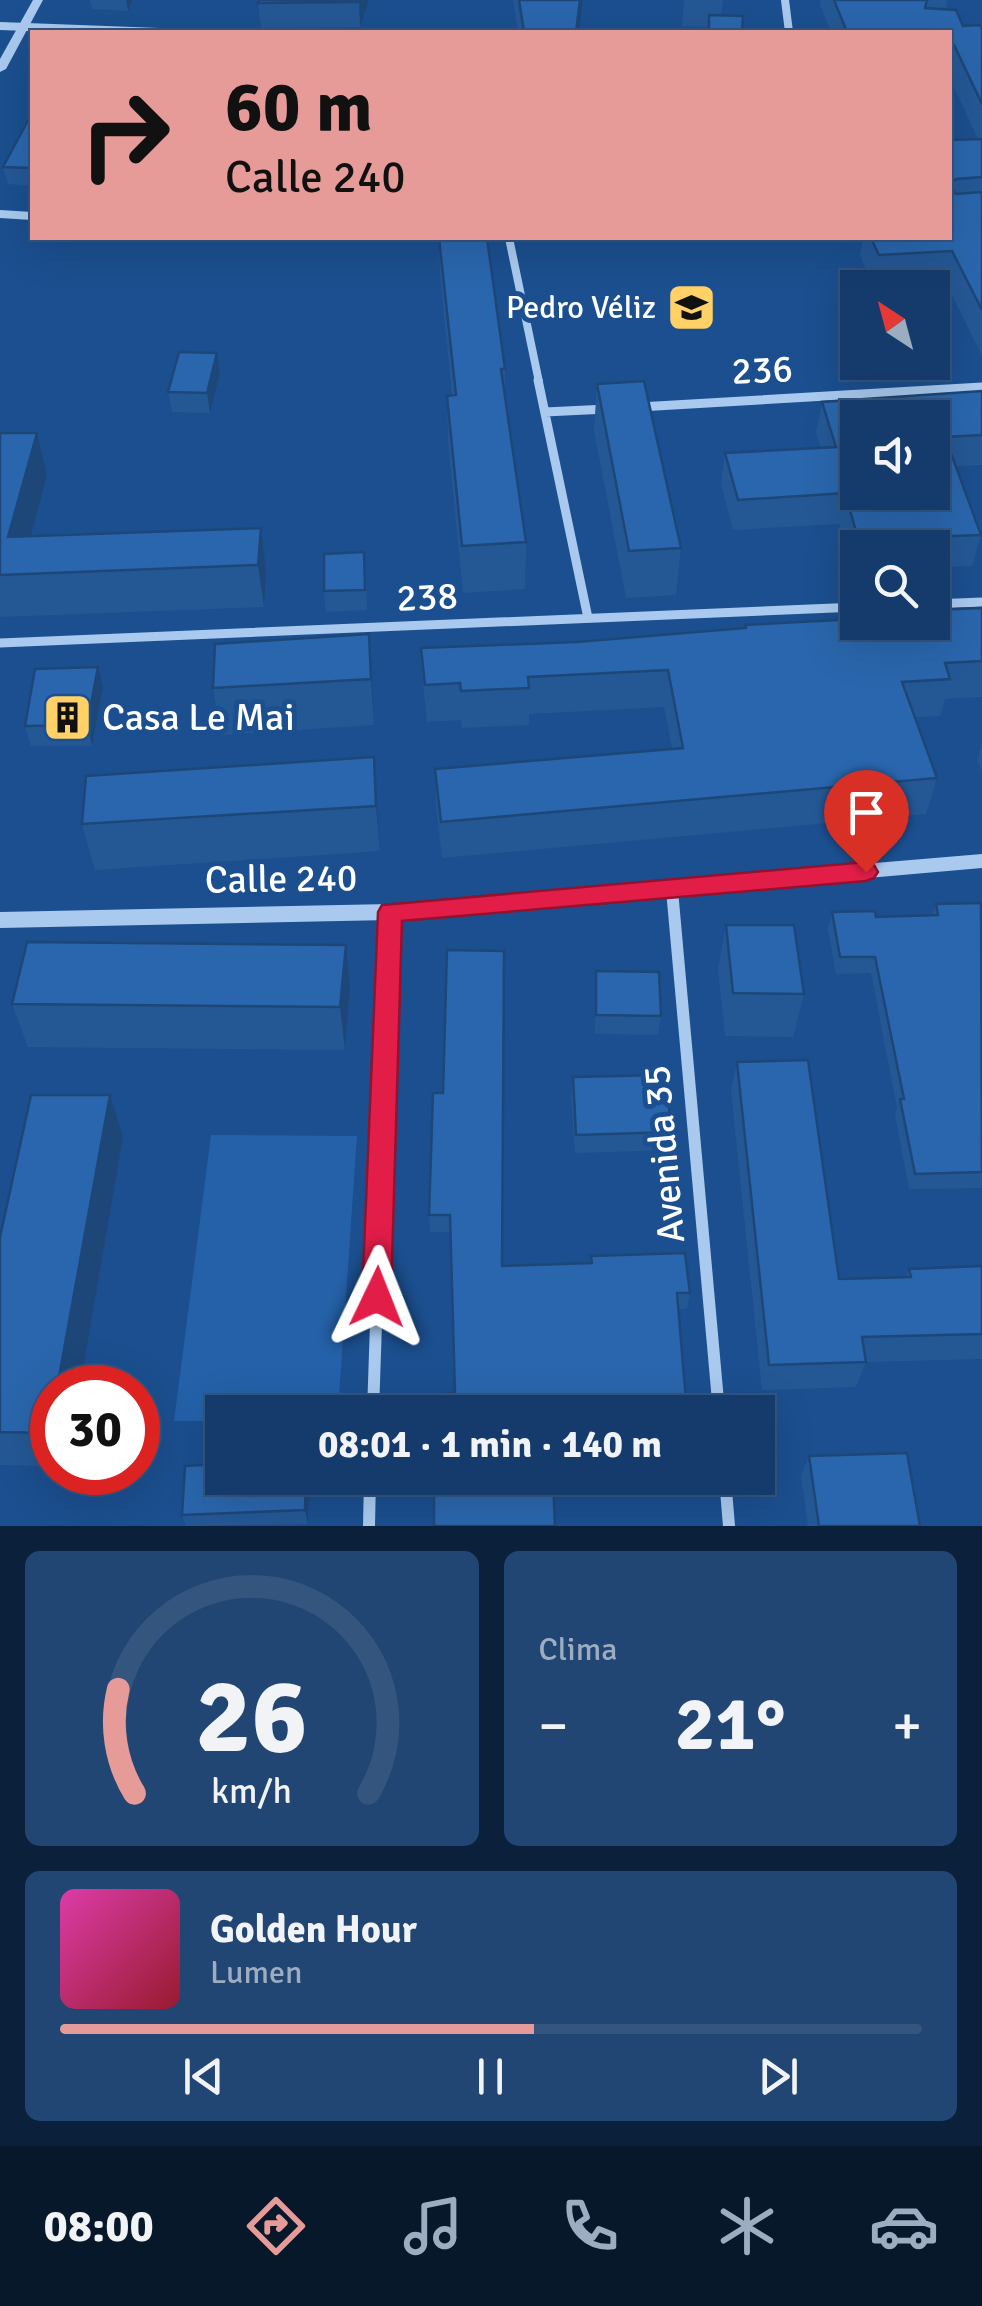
<!DOCTYPE html>
<html lang="es">
<meta charset="utf-8">
<style>
body{margin:0;font-family:Signika,sans-serif;background:#214673;color:#f1f3f6;height:100vh;display:flex;flex-direction:column;font-size:38px;white-space:nowrap}
*{box-sizing:border-box;margin:0}
p{font-size:32px;color:#9dadc1}
.icon{flex:none;width:55px;height:55px;fill:none;stroke:currentColor;stroke-width:2;stroke-linecap:round;stroke-linejoin:round}
.map{position:relative;height:1526px;overflow:hidden}
.drawer{display:flex;flex-direction:column;gap:25px;padding:25px;background:#0b203b;flex:1}
.drawer>*{flex:none}
.banner{position:absolute;left:30px;top:30px;width:922px;height:210px;border-radius:0px;box-shadow:0 10px 40px #0002,0 0 0 2px #33557e;background:#e69b98;color:#111;overflow:hidden}
.needle{width:65px;rotate:324deg}
.buttons{position:absolute;left:840px;top:270px;display:grid;gap:20px}
.buttons a{display:grid;place-items:center;width:110px;height:110px;border-radius:0px;background:#143b6b;box-shadow:0 10px 40px #0002,0 0 0 2px #33557e;font-size:50px}
.speed{position:absolute;left:30px;top:1365px;display:flex;gap:20px;font-size:50px;font-weight:700;text-align:center}
.speed>*{display:grid;place-content:center;width:130px;height:130px;border-radius:50%;background:#143b6b;box-shadow:0 10px 40px #0002,0 0 0 2px #33557e;line-height:1}
.speed .limit{border:15px solid #d22;background:#fff;color:#111}
.pin{position:absolute;display:grid;place-items:center;width:85px;height:85px;color:#fff;margin:-102px -42px;border-radius:50% 50% 50% 0;rotate:-45deg;box-shadow:0 0 10px #0007}
.pin .icon{rotate:45deg}
.me{position:absolute;width:110px;margin:-55px;rotate:2deg;stroke-linejoin:round;filter:drop-shadow(0 0 8px #0008)}
.turn{display:flex;align-items:center;gap:35px;height:210px;padding:0 30px;font-size:45px}
.turn .icon{width:130px;height:130px;stroke-width:2.5}
.turn b{display:block;font-size:70px;line-height:85px}
.big{font-size:75px;font-weight:800;line-height:1.1}
.drawer .card{flex:1;display:flex;flex-direction:column;justify-content:center;gap:15px;min-width:0;padding:0 35px;border-radius:15px;background:#214673}
.drawer .dial{align-items:center;gap:0}
.dial svg{height:260px;overflow:visible;fill:none;stroke:#33557e;stroke-width:7;stroke-linecap:round;text-anchor:middle}
.dial text{fill:#f1f3f6;stroke:none}
.song{display:flex;align-items:center;gap:30px}
.cover{width:120px;height:120px;border-radius:15px;background:linear-gradient(135deg,hsl(320 70% 55%),hsl(350 70% 35%))}
.played{height:10px;border-radius:5px;background:linear-gradient(90deg,#e69b98 55%,#33557e 55%)}
.keys{display:flex;justify-content:space-around;direction:ltr}
.heat{display:flex;justify-content:space-between;align-items:center;font-size:55px;direction:ltr}
.drawer .tiles{flex:1;display:grid;gap:25px;grid-template-columns:1fr 1fr}
.card:last-child{grid-column:span 2}
.trip{position:absolute;left:205px;top:1395px;width:570px;height:100px;border-radius:0px;background:#143b6b;box-shadow:0 10px 40px #0002,0 0 0 2px #33557e;font-weight:800;line-height:100px;text-align:center}
.dock{display:flex;height:160px;justify-content:space-around;align-items:center;background:#08182b;color:#9dadc1}
.dock .icon{width:70px;height:70px}
.dock .selected{color:#e69b98}
.dock b{font-size:45px;color:#f1f3f6}
.map>svg:first-child{display:block}
.green{fill:#2461a8}
.lines{fill:none;stroke-linecap:round;stroke-linejoin:round}
.minor-far2{stroke:#a9c9ee;stroke-width:8}
.minor-far1{stroke:#a9c9ee;stroke-width:9}
.minor{stroke:#a9c9ee;stroke-width:12}
.tertiary{fill:#a9c9ee;fill-rule:evenodd}
.wall{fill:#245895}
.shaded-wall{fill:#1d4779}
.building{fill:#2a66ad;stroke:#1d4779;stroke-width:2.5;fill-rule:evenodd}
.route{fill:#e11d48;stroke:#92132f;stroke-width:2.5}
.labels{text-anchor:middle;dominant-baseline:central;stroke-width:10;stroke-linejoin:round;paint-order:stroke}
.far-poi-label{font-size:32px;fill:#fff;stroke:#1b4f8f;text-anchor:end}
.street-label{font-size:38px;fill:#fff;stroke:#1b4f8f}
.poi-label{font-size:38px;fill:#fff;stroke:#1b4f8f;text-anchor:start}
</style>
<div class="map">
<svg width="982" height="1526" viewBox="0 0 982 1526">
<rect width="100%" height="100%" fill="#1b4f8f"/>
<!-- green -->
<path class="green" d="M211 1135 357 1136 338 1412H222V1421H174Z"/>
<g class="lines">
<!-- minor-far2 -->
<path class="minor-far2" d="M785 0 789 32
M0 26 159 32
M0 214 32 216
M509 238 539 382"/>
<!-- minor-far1 -->
<path class="minor-far1" d="M538 380 588 618
M639 407 982 387
M545 412 607 409
M932 604 982 602
M0 643 858 607"/>
<!-- minor -->
<path class="minor" d="M672 890 719 1412
M373 1412 390 912
M725 1478 729 1526
M369 1526 370 1478"/>
<!-- tertiary -->
<path class="tertiary" d="M33 0H43L6 69 0 72V59Z
M982 854V868L390 920 0 928V912L390 904Z"/>
</g>
<!-- wall -->
<path class="wall" d="M90 0H133L128 11 92 9Z
M369 0 360 27 261 28 258 3Z
M513 0H583L579 32H518Z
M684 0H723L721 15 742 32H708V27L682 26Z
M821 0H947L946 10 963 26 982 29V356L945 281 873 286 860 255 863 238H950V140L978 139 950 79V32H831L820 5Z
M32 112V186L8 184 3 167Z
M439 238H487L505 369V391L526 542 525 589 463 593 448 442 447 396 452 395 440 273Z
M220 373 210 413 172 412 168 392Z
M597 384 681 548 676 595 626 598 594 430Z
M982 391V465L956 466 981 535 972 566 932 568V548H858V579H854L839 524 733 530 721 484 725 453 821 448 816 433 822 402Z
M0 433 47 475 31 536 261 528 266 570 264 607 0 617Z
M366 573 367 610 326 612 324 591Z
M982 608V697L945 699 940 716 915 717 937 778 926 814 442 858 436 806 435 769 672 749 664 707 529 714V725L462 728 461 720 427 722 423 685 421 648 577 642 744 628 745 625 858 622Z
M369 634 374 725 221 735 213 688Z
M103 688 92 746H31L25 726Z
M982 745V771L977 760Z
M377 803 380 851 95 870 82 824Z
M936 904 982 907V1188L909 1189 895 1115 897 1108 871 973 836 974 828 929 832 912 876 917 932 916Z
M726 925 804 994 793 1037 725 1036 718 969Z
M596 971 661 1016 658 1035 595 1034Z
M350 989 345 1050 28 1047 12 1004Z
M737 1062 839 1279 906 1278 909 1269 982 1266V1359L866 1362 856 1387 762 1390 731 1091Z
M573 1077 672 1132 669 1150 575 1153 571 1096Z
M433 1093 502 1266 591 1263V1256L690 1293 687 1309H678L455 1393 450 1232H430L429 1215Z
M123 1137 80 1388H52V1466L0 1465V1237Z
M809 1456 920 1526H808L801 1476Z
M310 1478 308 1524 186 1526 182 1515Z
M434 1478H691L688 1488 553 1492Z"/>
<!-- shaded-wall -->
<path class="shaded-wall" d="M126 0H133L128 11Z
M359 0H369L360 27 359 2Z
M580 0H583L579 32H576Z
M217 353 220 373 210 413 207 393Z
M37 433 47 475 21 574 8 537Z
M261 528 266 570 264 607 258 565Z
M369 634 372 681 374 725 371 679Z
M98 667 103 688 92 746 87 725Z
M374 757 377 803 380 851 376 806Z
M346 945 350 989 345 1050 340 1007Z
M110 1095 123 1137 80 1388H57Z
M52 1412V1440L49 1433Z
M306 1478H310L308 1524 305 1510Z"/>
<!-- building -->
<path class="building" d="M259 0H359V2L258 3Z
M519 0H580L576 32H524Z
M834 0H927L925 8 956 10 963 26 980 25 982 29V104L954 45 950 46V32H847Z
M709 15 743 16 742 32H709Z
M32 113V168L3 167Z
M982 139V177L956 179 950 185V140Z
M950 187 956 194 982 192V310L952 251 879 255 871 238H950Z
M439 238H487L505 369H501L526 542 462 546 447 396 456 395Z
M179 352 217 353 207 393 168 392Z
M644 381 681 548 629 551 597 384Z
M982 391V435L945 437 981 535 898 538 900 546 861 548 845 493 738 500 725 453 836 447 822 402ZM858 418H932V492H858Z
M0 433H37L8 537 261 528 258 565 0 575Z
M364 552 365 590 324 591V554Z
M982 608V661L945 663 950 679 902 682 937 778 441 822 435 769 683 748 668 670 528 677 529 688 461 691 460 683 425 685 421 648 577 642 746 628 745 625 858 619V622H932V610Z
M369 634 371 679 213 688 215 644Z
M98 667 87 725 25 726 35 669Z
M374 757 376 806 82 824 86 776Z
M981 903 982 1172 915 1174 900 1099H904L875 957H840L832 912 875 911 876 917 938 915 936 904Z
M726 925H794L804 994 733 993Z
M27 942 346 945 340 1007 12 1004Z
M447 950 504 951 502 1266 592 1263 591 1256 685 1253 690 1293H677L687 1412H450L449 1393H455L450 1215H429L433 1093H443Z
M596 971 659 972 661 1016 596 1015Z
M808 1060 839 1279 911 1277 909 1269 982 1266V1334L862 1337 866 1362 769 1365 737 1062Z
M665 1075 672 1132 576 1135 573 1077Z
M31 1095H110L57 1388H52V1412L49 1433 0 1432V1237Z
M907 1453 920 1526H819L809 1456Z
M222 1464V1478H306L305 1510 182 1515 185 1466Z
M434 1478H564H553L555 1526H434Z"/>
<!-- route -->
<path class="route" d="M866 862 874 865 878 872 874 878 866 881 402 921 391 1297 387 1307 377 1311 367 1307 362 1297 378 912 382 905Z"/>
<!-- icons -->
<defs>
<symbol id="school-square" viewBox="-11 -11 22 22"><rect x="-9" y="-9" width="18" height="18" rx="4" fill="#ffd166" stroke="#1b4f8f"/><path d="M0-5L7-2L0 1L-7-2ZM-4 1L0 2.5L4 1V4Q0 6-4 4Z" fill="#111"/></symbol>
<symbol id="building-square" viewBox="-11 -11 22 22"><rect x="-9" y="-9" width="18" height="18" rx="4" fill="#ffd166" stroke="#1b4f8f"/><path d="M-4-6H4V6H1V3H-1V6H-4ZM-2.5-4.3h1.7v1.8h-1.7ZM.8-4.3h1.7v1.8H.8ZM-2.5-1h1.7V.8h-1.7ZM.8-1h1.7V.8H.8Z" fill="#111"/></symbol>
</defs>
<g fill-rule="evenodd">
<use href="#school-square" x="664" y="280" width="55" height="55"/>
<use href="#building-square" x="40" y="690" width="55" height="55"/>
</g>
<g class="labels">
<!-- far-poi labels -->
<g class="far-poi-label">
<text x="656" y="307">Pedro Véliz</text>
</g>
<!-- street labels -->
<g class="street-label">
<text transform="translate(762 370) rotate(-3)">236</text>
<text transform="translate(427 597) rotate(-3)">238</text>
<text transform="translate(281 879) rotate(-1)">Calle 240</text>
<text transform="translate(664 1154) rotate(-95)">Avenida 35</text>
</g>
<!-- poi labels -->
<g class="poi-label">
<text x="102" y="717">Casa Le Mai</text>
</g>
</g>
</svg>
<div class="buttons">
<a><svg class="needle" viewBox="-14 -14 28 28"><path d="M0-13l5 13h-10z" fill="#e53935"/><path d="M0 13l5-13h-10z" fill="#9dadc1"/></svg></a>
<a><svg class="icon" aria-label="sound" viewBox="0 0 24 24"><path d="M4 9h4l5-4v14l-5-4H4zM17 9q2 3 0 6"/></svg></a>
<a><svg class="icon" aria-label="search" viewBox="0 0 24 24"><circle cx="10" cy="10" r="6"/><path d="M15 15l6 6"/></svg></a>
</div>
<div class="speed"><div class="limit">30</div></div>
<div class="pin" style="left:866px;top:872px;background:#d93025"><svg class="icon" aria-label="arrive" viewBox="0 0 24 24"><path d="M6 21V4h12l-3 4 3 4H6"/></svg></div>
<svg class="me" style="left:377px;top:1297px" viewBox="-20 -20 40 40"><path d="M0-17L14 15 0 8-14 15z" fill="#e11d48" stroke="#fff" stroke-width="4"/></svg>
<div class="trip">08:01 · 1 min · 140 m</div>
<div class="banner">
<div class="turn"><svg class="icon" aria-label="right" viewBox="0 0 24 24"><path d="M7 20v-9h11M14 6l5 5-5 5"/></svg><div><b>60 m</b>Calle 240</div></div>
</div>
</div>
<section class="drawer">
<div class="tiles">
<div class="card dial"><svg viewBox="0 0 100 80">
<path d="M14 69A42 42 0 1 1 86 69"/>
<path d="M14 69A42 42 0 0 1 9 37" stroke="#e69b98"/>
<text x="50" y="56" font-size="32" font-weight="700">26</text>
<text x="50" y="72" font-size="11">km/h</text>
</svg></div>
<div class="card"><p>Clima</p>
<div class="heat"><a>−</a><b class="big">21°</b><a>+</a></div>
</div>
<div class="card">
<div class="song"><i class="cover"></i><div><b>Golden Hour</b><p>Lumen</p></div></div>
<div class="played"></div>
<div class="keys"><svg class="icon" aria-label="previous" viewBox="0 0 24 24"><path d="M18 5L8 12l10 7zM5 5v14"/></svg><svg class="icon" aria-label="pause" viewBox="0 0 24 24"><path d="M8 5v14M16 5v14"/></svg><svg class="icon" aria-label="next" viewBox="0 0 24 24"><path d="M6 5l10 7-10 7zM19 5v14"/></svg></div>
</div>
</div>
</section>
<nav class="dock">
<b>08:00</b>
<svg class="icon selected" aria-label="directions" viewBox="0 0 24 24"><path d="M12 3l9 9-9 9-9-9zM9 14v-3h6M13 9l2 2-2 2"/></svg>
<svg class="icon" aria-label="music" viewBox="0 0 24 24"><path d="M9 18V5l10-2v13"/><circle cx="6" cy="18" r="3"/><circle cx="16" cy="16" r="3"/></svg>
<svg class="icon" aria-label="phone" viewBox="0 0 24 24"><path d="M5 4h4l2 5-3 2q2 4 5 5l2-3 5 2v4C11 20 4 13 5 4z"/></svg>
<svg class="icon" aria-label="climate" viewBox="0 0 24 24"><path d="M12 3v18M4 7l16 10M4 17L20 7"/></svg>
<svg class="icon" aria-label="car" viewBox="0 0 24 24"><path d="M5 17H2v-5l4-1 3-4h7l3 4 3 1v5h-3M9 17h6M6 11h13"/><circle cx="7" cy="17" r="2"/><circle cx="17" cy="17" r="2"/></svg>
</nav>
